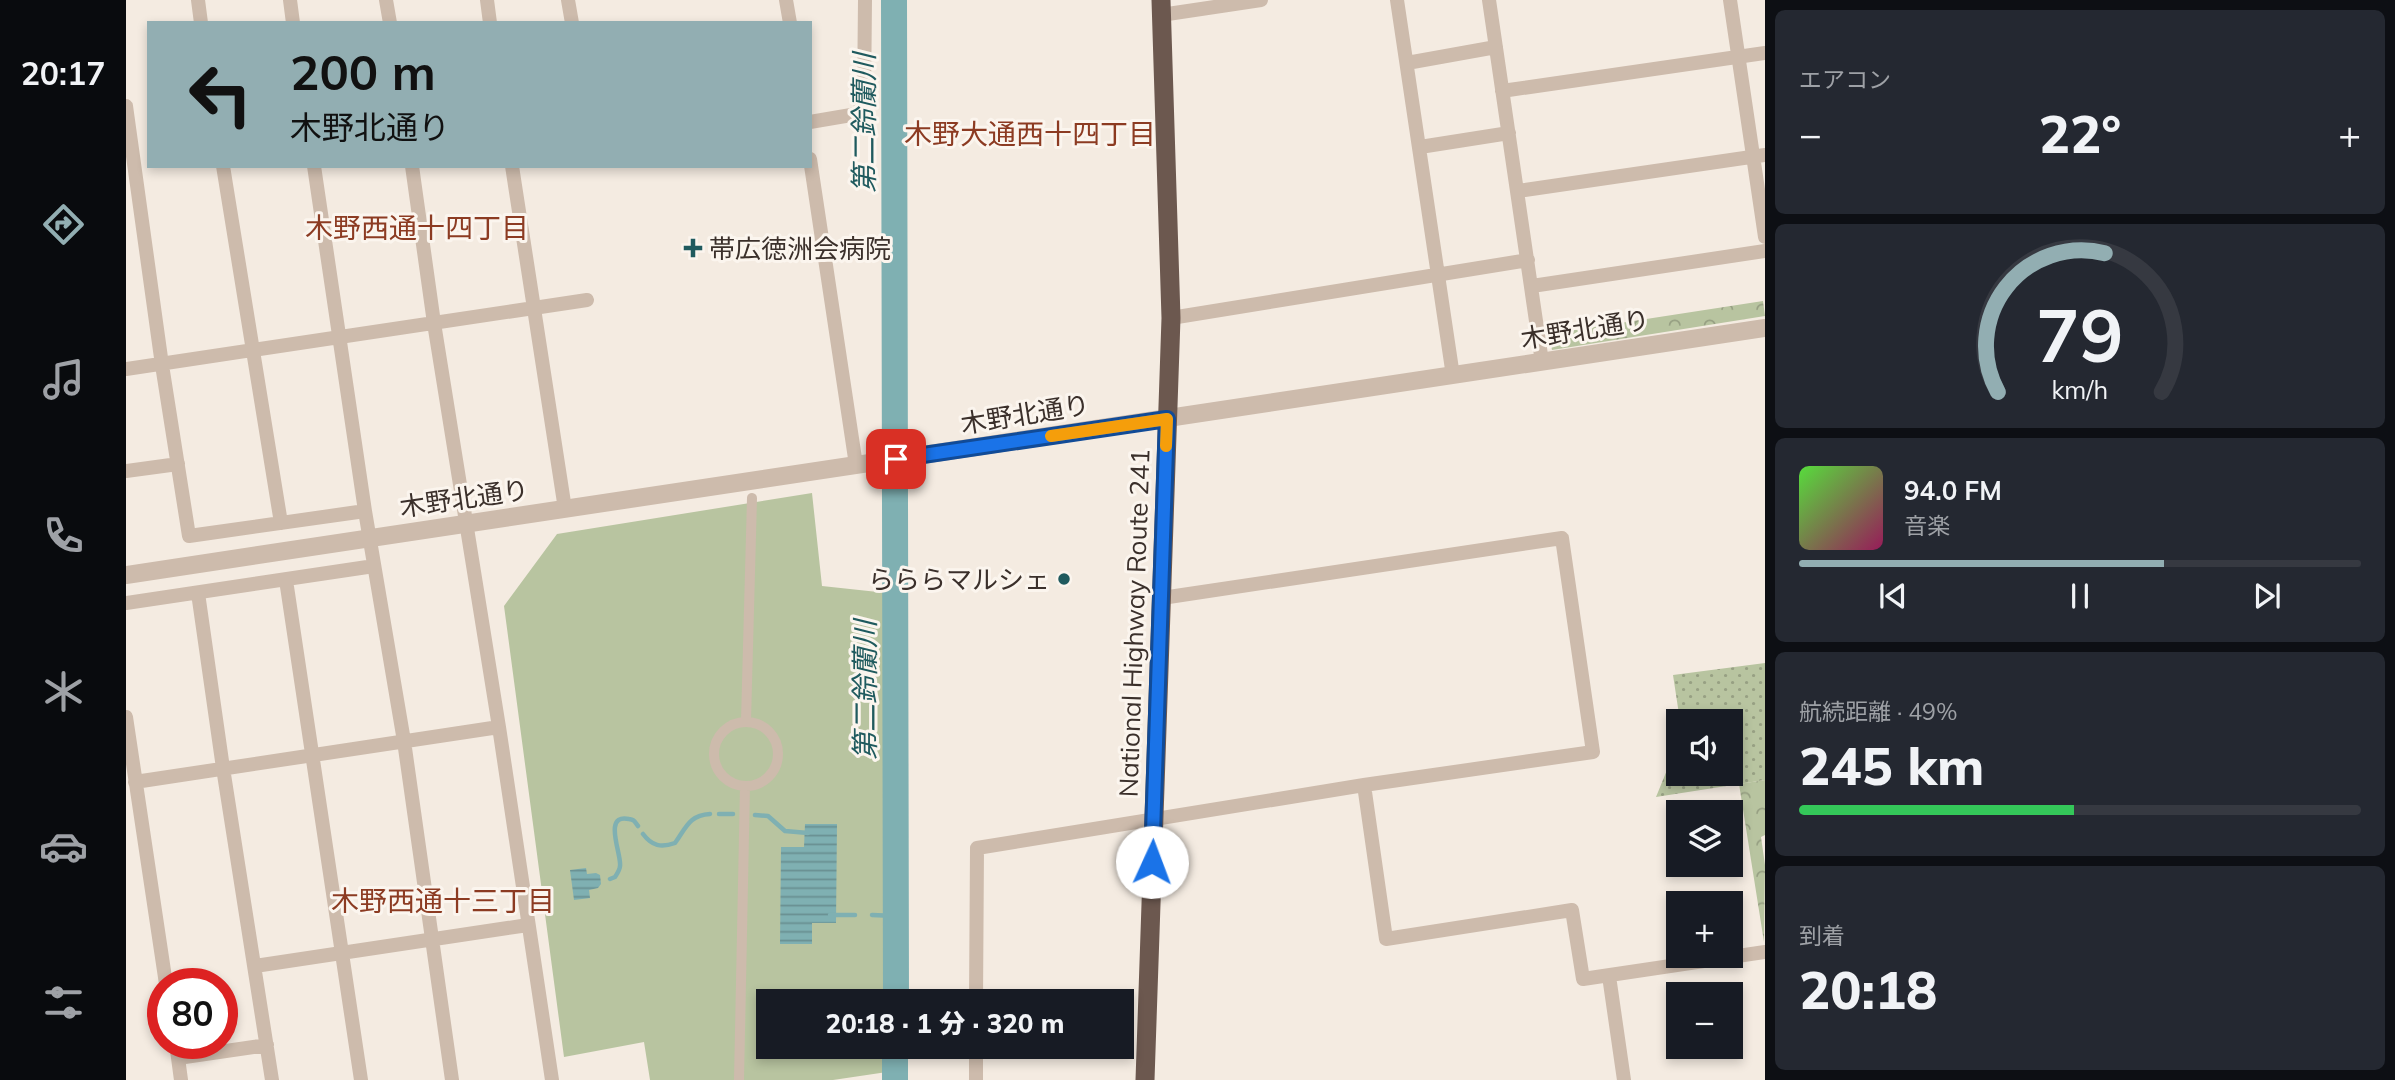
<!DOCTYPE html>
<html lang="ja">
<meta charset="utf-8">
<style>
body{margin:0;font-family:Mulish,"Noto Sans JP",sans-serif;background:#242831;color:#f1f3f6;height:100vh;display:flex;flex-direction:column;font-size:26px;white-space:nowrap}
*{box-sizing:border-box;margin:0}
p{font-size:23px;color:#9ea1a6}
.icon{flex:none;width:38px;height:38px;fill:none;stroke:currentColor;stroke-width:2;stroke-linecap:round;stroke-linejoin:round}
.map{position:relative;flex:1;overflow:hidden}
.sheet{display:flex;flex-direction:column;gap:10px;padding:10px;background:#0d0f14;width:630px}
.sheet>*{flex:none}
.hud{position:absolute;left:21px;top:21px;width:665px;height:147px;border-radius:0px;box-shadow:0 4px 10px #0003;background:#92aeb2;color:#111;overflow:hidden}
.buttons{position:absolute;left:1540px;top:709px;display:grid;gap:14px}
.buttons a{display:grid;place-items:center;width:77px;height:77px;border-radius:0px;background:#171b24;box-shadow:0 4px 10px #0003;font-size:35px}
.speed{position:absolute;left:21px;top:968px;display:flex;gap:14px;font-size:35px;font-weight:700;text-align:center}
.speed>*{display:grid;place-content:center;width:91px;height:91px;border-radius:50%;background:#171b24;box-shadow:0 4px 10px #0003;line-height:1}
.speed .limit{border:10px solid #d22;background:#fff;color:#111}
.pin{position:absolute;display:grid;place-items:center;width:60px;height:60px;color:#fff;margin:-30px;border-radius:14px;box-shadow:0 4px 10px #0006}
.me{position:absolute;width:77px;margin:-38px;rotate:2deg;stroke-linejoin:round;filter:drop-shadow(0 0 5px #0008)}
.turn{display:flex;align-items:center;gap:24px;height:147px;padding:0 28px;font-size:32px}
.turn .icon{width:91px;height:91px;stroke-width:2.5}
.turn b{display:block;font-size:49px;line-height:60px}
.big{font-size:52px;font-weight:800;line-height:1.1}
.sheet .widget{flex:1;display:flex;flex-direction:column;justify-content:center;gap:10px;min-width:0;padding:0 24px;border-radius:10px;background:#242831}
.sheet .dial{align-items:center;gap:0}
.dial svg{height:182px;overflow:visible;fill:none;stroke:#363941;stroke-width:7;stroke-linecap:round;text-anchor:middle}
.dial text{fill:#f1f3f6;stroke:none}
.song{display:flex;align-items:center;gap:21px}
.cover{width:84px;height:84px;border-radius:10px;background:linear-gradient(135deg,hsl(110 70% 55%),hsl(330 70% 35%))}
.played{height:7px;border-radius:4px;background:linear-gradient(90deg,#92aeb2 65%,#363941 65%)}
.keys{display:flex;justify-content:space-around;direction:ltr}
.heat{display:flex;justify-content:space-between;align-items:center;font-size:38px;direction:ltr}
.charge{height:10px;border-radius:5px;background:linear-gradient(90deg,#34c759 49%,#363941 0)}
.trip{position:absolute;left:630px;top:989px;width:378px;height:70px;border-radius:0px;background:#171b24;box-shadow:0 4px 10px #0003;font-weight:800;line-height:70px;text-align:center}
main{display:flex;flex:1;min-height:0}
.dock{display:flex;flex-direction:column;width:126px;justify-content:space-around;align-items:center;background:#090b0e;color:#9ea1a6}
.dock .icon{width:49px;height:49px}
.dock .on{color:#92aeb2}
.dock b{font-size:32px;color:#f1f3f6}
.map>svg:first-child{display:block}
.grass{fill:url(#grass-dots)}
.forest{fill:url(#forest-crowns)}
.park{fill:#b8c4a0}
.water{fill:url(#water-rules)}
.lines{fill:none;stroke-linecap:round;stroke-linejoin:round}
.stream{stroke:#7fb0b2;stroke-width:4.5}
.river{stroke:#7fb0b2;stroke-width:26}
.pedestrian{stroke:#cdbbac;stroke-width:10}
.minor{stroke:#cdbbac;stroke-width:14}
.tertiary{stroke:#cdbbac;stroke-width:18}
.trunk{stroke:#6c584f;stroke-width:19}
.route-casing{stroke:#114b97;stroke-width:18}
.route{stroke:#1a73e8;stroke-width:12}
.slow{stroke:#f59e0b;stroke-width:12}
.poi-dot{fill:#1f5a5e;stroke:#fbf5ee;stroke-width:2.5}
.labels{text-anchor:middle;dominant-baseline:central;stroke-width:6;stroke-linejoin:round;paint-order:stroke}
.poi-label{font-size:26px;fill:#3b302b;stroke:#fbf5ee;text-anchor:start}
.street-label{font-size:26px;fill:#3b302b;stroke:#fbf5ee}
.water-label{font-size:28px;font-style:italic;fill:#1f5a5e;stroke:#fbf5ee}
.neighbourhood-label{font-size:28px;fill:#8c3b22;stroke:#fbf5ee}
</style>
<main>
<nav class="dock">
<b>20:17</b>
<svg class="icon on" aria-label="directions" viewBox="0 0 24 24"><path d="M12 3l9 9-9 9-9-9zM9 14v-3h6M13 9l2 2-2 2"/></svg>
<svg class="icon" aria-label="music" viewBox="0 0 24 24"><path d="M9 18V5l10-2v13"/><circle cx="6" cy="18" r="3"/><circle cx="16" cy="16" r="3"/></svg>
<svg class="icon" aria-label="phone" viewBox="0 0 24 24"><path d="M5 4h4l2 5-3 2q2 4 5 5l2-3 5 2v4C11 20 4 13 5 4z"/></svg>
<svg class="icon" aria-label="climate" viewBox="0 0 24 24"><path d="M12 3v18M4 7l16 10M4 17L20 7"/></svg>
<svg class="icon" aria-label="car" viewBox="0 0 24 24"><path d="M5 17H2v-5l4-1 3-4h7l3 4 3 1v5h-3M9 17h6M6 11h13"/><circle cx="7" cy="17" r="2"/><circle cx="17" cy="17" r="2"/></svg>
<svg class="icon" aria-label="filters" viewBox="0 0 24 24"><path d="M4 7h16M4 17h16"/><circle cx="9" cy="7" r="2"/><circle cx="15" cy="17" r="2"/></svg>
</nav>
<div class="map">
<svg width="1639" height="1080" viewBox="0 0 1639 1080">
<defs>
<pattern id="grass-dots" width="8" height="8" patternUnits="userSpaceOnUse" patternTransform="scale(1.75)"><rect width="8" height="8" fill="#b8c4a0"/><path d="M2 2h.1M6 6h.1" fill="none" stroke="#97a083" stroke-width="1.8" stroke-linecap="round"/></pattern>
<pattern id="forest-crowns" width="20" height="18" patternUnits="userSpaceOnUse" patternTransform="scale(1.75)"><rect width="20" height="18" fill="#b8c4a0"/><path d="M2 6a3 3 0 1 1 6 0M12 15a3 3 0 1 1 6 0" fill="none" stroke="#97a083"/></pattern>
<pattern id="water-rules" width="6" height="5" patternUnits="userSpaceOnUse" patternTransform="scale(1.75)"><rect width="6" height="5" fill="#7fb0b2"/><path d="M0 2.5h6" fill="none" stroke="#699091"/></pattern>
</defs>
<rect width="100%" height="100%" fill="#f4ebe1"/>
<!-- grass -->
<path class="grass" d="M1639 663V780L1530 797 1552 743V774H1605V721H1554L1547 675Z"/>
<!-- forest -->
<path class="forest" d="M1637 301 1639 316 1426 350 1423 334Z
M1639 780V835L1635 837 1639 865 1638 942 1613 784Z"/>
<!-- park -->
<path class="park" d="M686 493 696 586 761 593V1001H642V1046L761 1047V1072L707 1080H524L518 1042 438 1057 378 606 431 534Z"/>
<!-- water -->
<path class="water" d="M679 824H711L710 923H686V944H654L655 847H678Z
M460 868 461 874 470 873 474 875 475 884 472 888 463 890 464 898 448 900 444 870Z"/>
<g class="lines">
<!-- stream -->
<path class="stream" d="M593 814H607
M629 815 642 816 659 831 682 833
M517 834C526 846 535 848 549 843 560 828 563 815 584 814
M484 879 489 877C491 874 494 869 494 866 496 855 476 813 503 819 509 820 508 821 512 826
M704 915H729
M746 915 770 916"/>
<!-- river -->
<path class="river" d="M768 0 770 1001
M769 1080V1046"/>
<!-- pedestrian -->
<path class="pedestrian" d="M620 721 626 498
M588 754a32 32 0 1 1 64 0a32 32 0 1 1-64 0Z
M613 1080 619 786"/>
<!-- minor -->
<path class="minor" d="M72 0 75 23
M164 0 167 23
M260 0 264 23
M361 0 364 23
M442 0 446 23
M660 0 664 23
M1271 0 1327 376
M1363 0 1416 362
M1604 0 1639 237
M1035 15 1135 0
M1281 63 1370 47
M1376 91 1639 53
M0 106 36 365 63 536 239 511
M684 122 731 114 738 101 739 0
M1294 147 1383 133
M684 159 730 465
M97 166 155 523
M188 166 239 511 278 741 326 1080
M286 166 308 323 373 727 426 1080
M386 166 439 509
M1392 191 1639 155
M1406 286 1639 251
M1045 318 1402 260
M0 369 461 300
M0 471 52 464
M160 580 235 1080
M72 593 97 768 146 1080
M0 603 248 566
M0 717 40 984
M9 782 373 727
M1238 785 1260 939 1446 910 1457 979 1639 952
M129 966 402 925
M1483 976 1498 1080
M850 1001 851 848 1238 785 1467 752 1436 538 1036 598
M50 1043 55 1080
M52 1058 141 1045
M850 1080V1046"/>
<!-- tertiary -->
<path class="tertiary" d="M0 575 1639 328"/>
<!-- trunk -->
<path class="trunk" d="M1019 1080 1045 318 1035 0"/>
</g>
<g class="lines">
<defs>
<path id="route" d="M770 459 1041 419 1026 862"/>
</defs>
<!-- route casing -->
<use href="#route" class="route-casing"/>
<!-- route -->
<use href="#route" class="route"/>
<!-- slow -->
<path class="slow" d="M925 436 1041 419 1040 446"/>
</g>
<!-- markers -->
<g class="poi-dot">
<path d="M563.5 237.5h7v7h7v7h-7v7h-7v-7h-7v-7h7z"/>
<circle cx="938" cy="579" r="7"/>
</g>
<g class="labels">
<!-- poi labels -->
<g class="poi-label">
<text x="583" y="248">帯広徳洲会病院</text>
<text x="924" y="579" text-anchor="end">らららマルシェ</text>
</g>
<!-- street labels -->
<g class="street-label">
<text transform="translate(1459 329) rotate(-9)">木野北通り</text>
<text transform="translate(899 414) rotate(-9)">木野北通り</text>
<text transform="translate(338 498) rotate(-8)">木野北通り</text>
<text transform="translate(1008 623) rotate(-88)">National Highway Route 241</text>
</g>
<!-- water labels -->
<g class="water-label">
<text transform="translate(737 123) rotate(-90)">第二鈴蘭川</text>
<text transform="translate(738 690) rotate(-90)">第二鈴蘭川</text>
</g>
<!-- neighbourhood labels -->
<g class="neighbourhood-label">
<text x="904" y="133">木野大通西十四丁目</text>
<text x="291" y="227">木野西通十四丁目</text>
<text x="317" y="900">木野西通十三丁目</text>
</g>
</g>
</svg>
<div class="buttons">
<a><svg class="icon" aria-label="sound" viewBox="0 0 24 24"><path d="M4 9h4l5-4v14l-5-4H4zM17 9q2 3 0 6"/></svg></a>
<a><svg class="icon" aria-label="layers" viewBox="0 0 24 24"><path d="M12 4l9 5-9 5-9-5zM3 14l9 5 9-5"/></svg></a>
<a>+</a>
<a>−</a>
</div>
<div class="speed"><div class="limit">80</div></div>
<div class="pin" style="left:770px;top:459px;background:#d93025"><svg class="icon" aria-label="arrive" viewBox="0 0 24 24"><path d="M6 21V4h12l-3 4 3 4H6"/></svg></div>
<svg class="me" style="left:1026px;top:862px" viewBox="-20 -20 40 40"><circle r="19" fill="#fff"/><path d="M0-13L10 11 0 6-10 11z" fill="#1a73e8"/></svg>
<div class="trip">20:18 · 1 分 · 320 m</div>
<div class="hud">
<div class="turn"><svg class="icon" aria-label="left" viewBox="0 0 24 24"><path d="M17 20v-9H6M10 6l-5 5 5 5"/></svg><div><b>200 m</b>木野北通り</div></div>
</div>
</div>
<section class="sheet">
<div class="widget"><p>エアコン</p>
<div class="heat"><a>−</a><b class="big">22°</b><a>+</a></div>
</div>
<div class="widget dial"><svg viewBox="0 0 100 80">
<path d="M14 69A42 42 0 1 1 86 69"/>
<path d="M14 69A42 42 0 0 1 61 8" stroke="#92aeb2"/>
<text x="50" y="56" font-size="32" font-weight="700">79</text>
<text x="50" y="72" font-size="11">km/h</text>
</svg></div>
<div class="widget">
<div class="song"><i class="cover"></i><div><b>94.0 FM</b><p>音楽</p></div></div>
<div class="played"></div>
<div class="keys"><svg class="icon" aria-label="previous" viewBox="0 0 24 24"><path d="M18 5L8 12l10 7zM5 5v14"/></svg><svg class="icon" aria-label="pause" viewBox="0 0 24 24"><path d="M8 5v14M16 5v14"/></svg><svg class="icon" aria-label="next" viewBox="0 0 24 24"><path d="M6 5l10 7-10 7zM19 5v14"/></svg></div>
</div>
<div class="widget"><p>航続距離 · 49%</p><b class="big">245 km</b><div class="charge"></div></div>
<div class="widget"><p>到着</p><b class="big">20:18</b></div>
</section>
</main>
